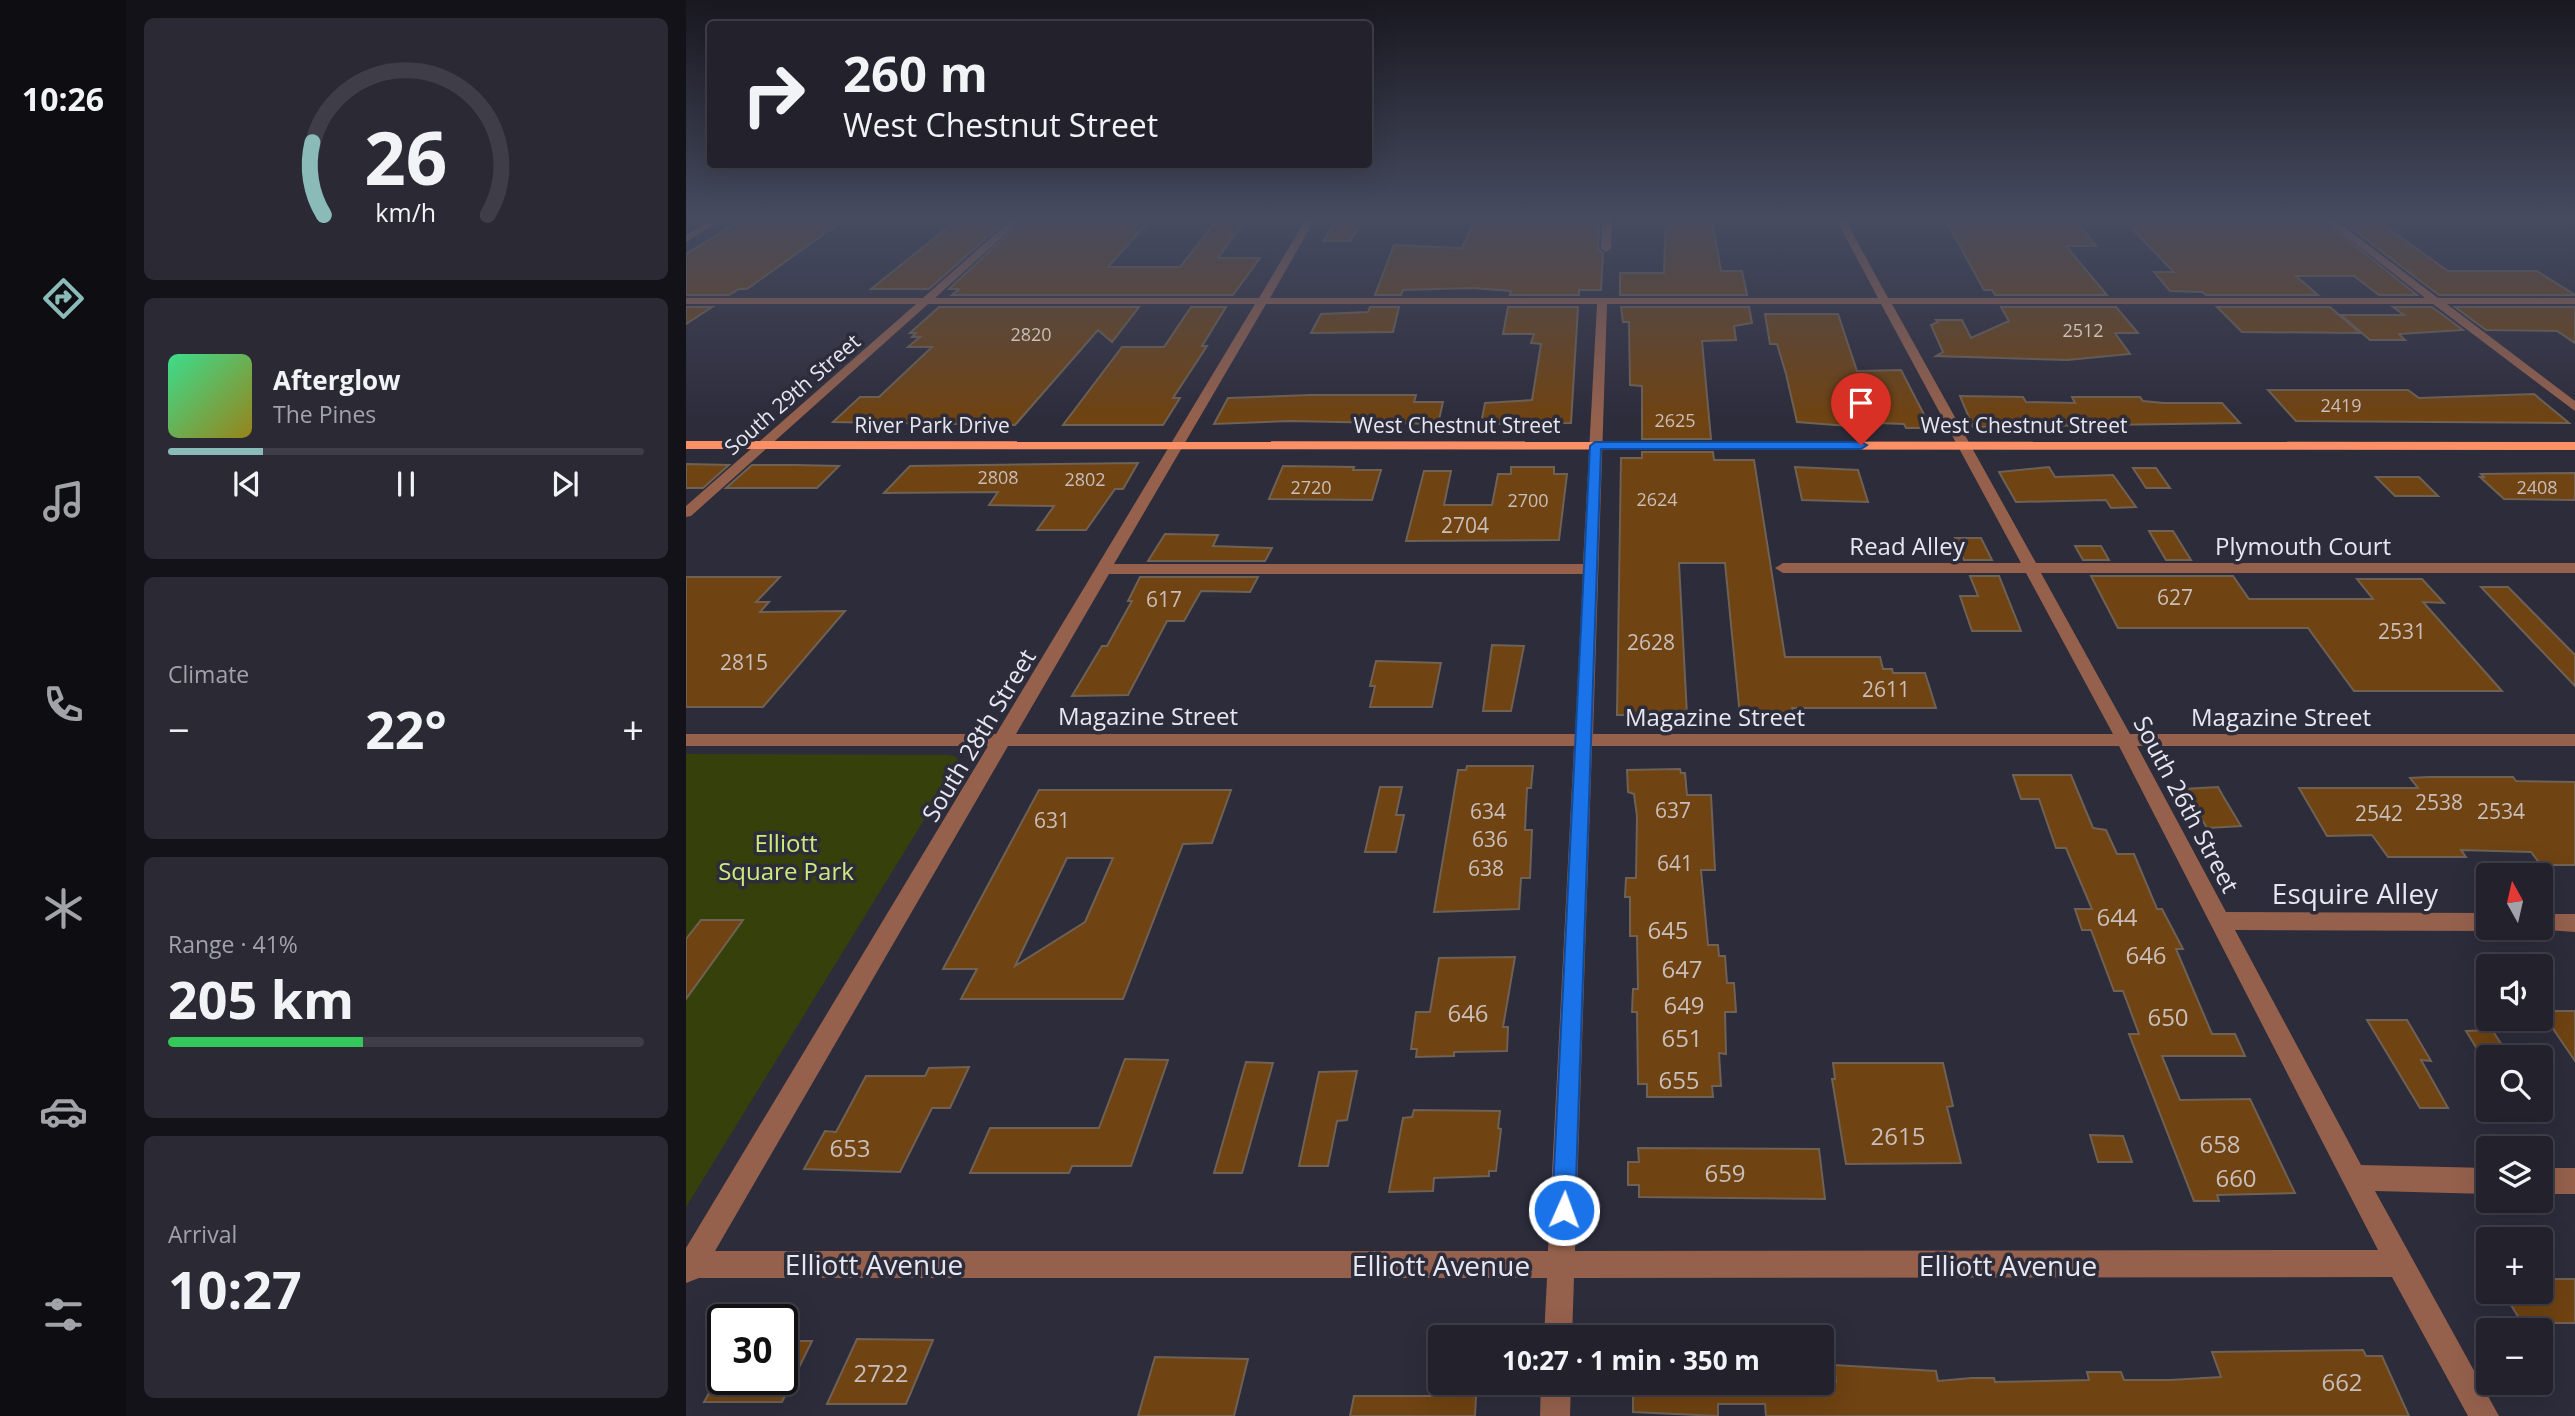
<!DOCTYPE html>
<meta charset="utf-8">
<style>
body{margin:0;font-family:"Open Sans",sans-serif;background:#2a2934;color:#f1f3f6;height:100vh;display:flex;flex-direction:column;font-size:26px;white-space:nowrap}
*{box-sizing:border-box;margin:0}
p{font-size:23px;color:#a2a3a9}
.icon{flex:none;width:38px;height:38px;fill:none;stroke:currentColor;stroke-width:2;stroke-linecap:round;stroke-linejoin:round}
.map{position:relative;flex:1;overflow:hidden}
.drawer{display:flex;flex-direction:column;gap:18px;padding:18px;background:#131218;width:560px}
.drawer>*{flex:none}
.banner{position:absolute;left:21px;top:21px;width:665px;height:147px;border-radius:7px;box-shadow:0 7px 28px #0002,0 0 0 2px #3f3e48;background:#22212c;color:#f1f3f6;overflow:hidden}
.needle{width:46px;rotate:352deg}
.tools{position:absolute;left:1790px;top:863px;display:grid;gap:14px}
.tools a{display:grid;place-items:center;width:77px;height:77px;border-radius:7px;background:#22212c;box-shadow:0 7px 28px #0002,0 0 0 2px #3f3e48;font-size:35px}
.speed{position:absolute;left:21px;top:1304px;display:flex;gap:14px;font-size:35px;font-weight:700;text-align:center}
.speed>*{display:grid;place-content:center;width:91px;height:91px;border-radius:50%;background:#22212c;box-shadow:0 7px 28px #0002,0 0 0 2px #3f3e48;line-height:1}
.speed .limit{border:4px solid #111;border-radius:10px;background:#fff;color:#111}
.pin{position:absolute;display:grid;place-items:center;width:60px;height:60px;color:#fff;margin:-72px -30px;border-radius:50% 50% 50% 0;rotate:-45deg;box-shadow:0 0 7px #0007}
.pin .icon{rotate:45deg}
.me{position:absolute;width:77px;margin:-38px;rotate:2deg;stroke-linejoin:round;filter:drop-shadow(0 0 5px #0008)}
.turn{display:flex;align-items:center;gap:24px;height:147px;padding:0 21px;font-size:32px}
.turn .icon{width:91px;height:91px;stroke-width:2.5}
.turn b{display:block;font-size:49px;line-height:60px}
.big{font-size:52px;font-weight:700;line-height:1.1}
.drawer .widget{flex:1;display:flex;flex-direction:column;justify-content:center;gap:10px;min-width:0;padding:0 24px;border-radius:10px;background:#2a2934}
.drawer .dial{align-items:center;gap:0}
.dial svg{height:182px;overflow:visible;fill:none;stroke:#3f3e48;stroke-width:7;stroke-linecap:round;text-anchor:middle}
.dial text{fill:#f1f3f6;stroke:none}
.song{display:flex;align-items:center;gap:21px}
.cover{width:84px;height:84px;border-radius:10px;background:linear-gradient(135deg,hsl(150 70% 55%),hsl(50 70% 35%))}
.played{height:7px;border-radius:4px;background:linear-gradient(90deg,#8bbbb9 20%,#3f3e48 20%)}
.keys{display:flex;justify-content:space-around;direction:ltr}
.heat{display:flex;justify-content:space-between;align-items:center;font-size:38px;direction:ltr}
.charge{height:10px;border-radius:5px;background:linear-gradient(90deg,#34c759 41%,#3f3e48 0)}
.trip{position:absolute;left:742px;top:1325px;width:406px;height:70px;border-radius:7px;background:#22212c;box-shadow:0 7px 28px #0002,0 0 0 2px #3f3e48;font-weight:700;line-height:70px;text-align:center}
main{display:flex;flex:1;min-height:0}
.dock{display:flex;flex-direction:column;width:126px;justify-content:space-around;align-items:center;background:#0e0d12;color:#a2a3a9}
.dock .icon{width:49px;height:49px}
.dock .selected{color:#8bbbb9}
.dock b{font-size:32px;color:#f1f3f6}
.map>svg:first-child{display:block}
.green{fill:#35400b}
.building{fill:#6f4312;stroke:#6f6154;stroke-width:2;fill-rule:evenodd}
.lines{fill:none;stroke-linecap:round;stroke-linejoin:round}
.minor{fill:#95614d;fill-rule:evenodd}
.major{fill:#fb9066;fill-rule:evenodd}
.route{fill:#1a73e8;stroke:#114b97;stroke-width:2}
.labels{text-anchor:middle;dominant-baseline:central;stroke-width:7;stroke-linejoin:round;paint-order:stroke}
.far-number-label{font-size:18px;fill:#c9beb9}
.far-street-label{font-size:21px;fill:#e7e7f1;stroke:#2d2c3b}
.number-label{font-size:21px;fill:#c9beb9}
.street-label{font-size:24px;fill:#e7e7f1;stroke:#2d2c3b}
.park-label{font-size:24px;fill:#cdea7e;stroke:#2d2c3b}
.near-number-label{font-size:24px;fill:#c9beb9}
.near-street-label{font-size:28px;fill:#e7e7f1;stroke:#2d2c3b}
</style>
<main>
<nav class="dock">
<b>10:26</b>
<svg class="icon selected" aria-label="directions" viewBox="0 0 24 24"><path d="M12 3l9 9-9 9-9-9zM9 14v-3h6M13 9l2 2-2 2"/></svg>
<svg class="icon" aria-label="music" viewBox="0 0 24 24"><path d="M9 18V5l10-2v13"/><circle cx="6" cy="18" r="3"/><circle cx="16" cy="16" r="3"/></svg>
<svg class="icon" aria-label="phone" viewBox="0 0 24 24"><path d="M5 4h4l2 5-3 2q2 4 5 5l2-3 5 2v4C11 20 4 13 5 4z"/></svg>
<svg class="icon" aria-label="climate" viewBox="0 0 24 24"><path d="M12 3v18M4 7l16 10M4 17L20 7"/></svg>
<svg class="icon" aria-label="car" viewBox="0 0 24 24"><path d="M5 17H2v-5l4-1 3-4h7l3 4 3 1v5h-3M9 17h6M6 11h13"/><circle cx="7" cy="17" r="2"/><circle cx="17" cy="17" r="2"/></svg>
<svg class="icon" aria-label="filters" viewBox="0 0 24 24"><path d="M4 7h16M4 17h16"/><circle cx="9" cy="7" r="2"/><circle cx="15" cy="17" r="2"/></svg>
</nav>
<section class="drawer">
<div class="widget dial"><svg viewBox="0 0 100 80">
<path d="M14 69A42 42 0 1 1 86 69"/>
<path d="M14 69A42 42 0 0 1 9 37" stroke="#8bbbb9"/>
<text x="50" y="56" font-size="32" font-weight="700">26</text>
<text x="50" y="72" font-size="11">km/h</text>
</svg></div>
<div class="widget">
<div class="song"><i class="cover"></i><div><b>Afterglow</b><p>The Pines</p></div></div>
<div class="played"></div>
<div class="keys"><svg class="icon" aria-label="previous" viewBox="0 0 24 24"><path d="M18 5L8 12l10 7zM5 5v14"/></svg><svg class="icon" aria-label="pause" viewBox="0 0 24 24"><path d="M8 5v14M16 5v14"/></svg><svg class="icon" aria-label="next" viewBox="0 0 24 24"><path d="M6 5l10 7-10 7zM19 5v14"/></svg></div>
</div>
<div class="widget"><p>Climate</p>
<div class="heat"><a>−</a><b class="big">22°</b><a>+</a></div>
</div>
<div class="widget"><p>Range · 41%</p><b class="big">205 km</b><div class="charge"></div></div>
<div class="widget"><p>Arrival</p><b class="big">10:27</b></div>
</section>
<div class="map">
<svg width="1889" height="1416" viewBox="0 0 1889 1416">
<rect width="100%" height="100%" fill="#2d2c3b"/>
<!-- green -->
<path class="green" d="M0 754 262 755 270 757 273 763 0 1207Z"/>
<!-- building -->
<path class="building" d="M57 219H159L61 289H53L43 295H0V254Z
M272 219H322L243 289H185Z
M338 219H465L422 267H494L532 219H560L532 258H574L547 295H266L273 289H263Z
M651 219H678L664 241H637Z
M789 219H913L912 249 917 253 915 290H893V295H824L825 291 786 288 717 290 715 295H689L708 245 776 248Z
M980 219H1026L1035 271H1056L1061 295H934V273H978Z
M1259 219H1388L1410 246H1380L1421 295H1309L1306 290H1298Z
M1436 219H1636L1731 295H1693L1668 276H1610L1632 295H1520L1516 292 1484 291 1468 272H1488Z
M1653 219H1689L1762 271H1851L1889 295H1753Z
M0 307H26L0 324Z
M253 307H453L426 342 412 330 329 425 147 422 174 397H193L246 347H222L234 337H226L230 333H224Z
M505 307H540L516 346H521L487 398H494L477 425H377L436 347H478Z
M684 307H713L707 332 625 333 635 314 682 312Z
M822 307H892L885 423 795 424 799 403 846 400 855 344 845 343 848 334H817Z
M935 307H1063L1066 323 1048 326 1050 340 1016 341 1025 439H956V386L944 385 943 322H937Z
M1315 307H1430L1452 333H1429L1444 354 1381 360 1250 356 1257 352 1245 325 1252 322 1250 320H1276L1285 338 1323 321Z
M1531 307H1644L1674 333 1556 332Z
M1707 307H1746L1777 330 1713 334 1719 340H1684L1655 315H1718Z
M1769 307H1889V343L1871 331 1800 330Z
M1079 314H1152L1171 371 1215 370 1245 428H1220L1218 424 1192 423 1172 380 1155 386 1165 423H1162V426L1111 422 1100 374 1091 344H1084Z
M1582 390H1722L1733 398 1848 394 1883 423 1610 421Z
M624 395H730L728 402H757L752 424 603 421 528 424 542 398Z
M1274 396 1337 397 1340 402 1389 403 1386 397H1454L1457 401 1478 403H1536L1554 423 1287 427Z
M956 452H1027L1028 460H1068L1099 657H1194L1197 669H1206L1207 673H1239L1250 708H1106L1108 717 1054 716 1039 563H993L1001 715H931L935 458H956Z
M452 463 437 489H429L400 530H351L368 506 303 505 312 492 198 493 224 466Z
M0 464 43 465 17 488H0Z
M66 465H109L153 466 131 488H40Z
M597 466 668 467 667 470H695L686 500 583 499Z
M825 467H868V474H881L873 540 720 541 738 471H765L758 505H806L812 474H825Z
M1109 467 1172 470 1182 502 1116 500Z
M1363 467 1369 477 1427 475 1450 507 1425 508 1420 500 1330 502 1313 472Z
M1447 468H1470L1484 488H1460Z
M1889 473V500L1818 499 1794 477H1798L1795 474Z
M1690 477H1733L1752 496H1709Z
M1463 531H1487L1505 560H1480Z
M479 534 532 535 527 546 586 548 579 561H462Z
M1269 538H1295L1306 560H1278Z
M1389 546H1415L1423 560H1397Z
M1284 576H1313L1335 631H1286L1274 596H1292Z
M1405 576H1547L1563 599H1687L1671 579H1736L1758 603 1737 602 1816 691H1668L1622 628H1432Z
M0 577H94L70 602H83L74 612 159 611 77 707H0Z
M454 577H572L564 592 515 591 498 621H481L442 695 386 696 416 646H421L446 601H442Z
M1795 587H1822L1889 655V686Z
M806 645 838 646 825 711H797Z
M690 661 755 663 746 707H684L689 686H684Z
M781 766H847L845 788H841L839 830H846L844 878H835L833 909 748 912 772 770H780Z
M994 769 995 773H999L1001 795H1025L1029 870H1015L1022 945H1032L1033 956H1039L1041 983H1048L1050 1012H1039L1040 1054 1033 1053 1035 1086H1026L1027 1097H961V1084H952L951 1012H946L947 989H952L951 936H944V897H939L940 878H950L951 816 948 794 942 792 941 770Z
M1327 775H1385L1407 828 1420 830 1431 854H1448L1471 909H1476L1497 949H1490L1526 1034H1549L1559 1056H1476L1494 1100 1564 1099 1609 1193 1531 1195 1533 1201H1508L1443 1034H1453L1437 991H1428L1405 930H1396L1389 909H1406L1380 848H1370L1353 799H1335Z
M1743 777H1827L1830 781 1889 782V865H1855L1845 852 1775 850 1780 857H1702L1686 835 1641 836 1613 788H1732L1724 778Z
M694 787H716L710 815H718L710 852H679Z
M1532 787 1537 796 1555 826 1521 828 1498 789Z
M353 790H545L526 843 497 844 437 999H275L291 969H257ZM381 858H427L399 922 329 966Z
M15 920H57L0 999V939Z
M829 957 817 1027H822L821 1051 768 1052V1056L730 1057 731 1049H725L730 1012H744L753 958Z
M1855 1011H1889V1061Z
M1681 1020H1721L1745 1061 1735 1060 1762 1108H1734Z
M1806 1030 1824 1057H1796L1780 1031Z
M439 1059 482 1060 445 1166H386L383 1173H284L304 1128H413Z
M560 1062 587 1063 556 1173H528Z
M1147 1063H1257L1267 1106 1261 1107 1275 1163 1160 1164 1146 1079H1149Z
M283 1067 264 1108H246L214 1172 118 1169 139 1131 150 1132 180 1076H239L243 1068Z
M671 1071 661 1120 651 1121 642 1166H613L633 1072Z
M728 1110 814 1111 812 1128 815 1129 810 1171H803V1176L748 1178 747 1191 703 1192 717 1118 726 1117Z
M1404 1135 1437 1136 1446 1162H1412Z
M952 1148 1133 1149 1139 1199 953 1197V1185H942V1162H953Z
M1855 1279H1889V1323H1836L1817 1292H1855Z
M171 1339 247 1340 220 1404H141Z
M96 1341H126L96 1402H18L31 1379H96Z
M1677 1350 1680 1356H1696L1723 1416H1080L1079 1404H1032V1416L947 1412V1382H1150L1148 1365 1250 1371 1252 1381 1286 1378H1308L1309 1382 1403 1380 1401 1372H1435L1438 1380H1484L1535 1377 1526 1352Z
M469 1357 562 1359 548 1416H452Z
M668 1396H790L789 1416H664Z"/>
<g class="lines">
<!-- minor -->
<path class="minor" d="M27 219H38L0 242V235Z
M326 219H336L249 298H573L620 219H629L584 298H1192L1150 219H1159L1202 298H1739L1638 219H1648L1752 298H1889V304H1761L1889 401V411L1747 304H1206L1350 563H1889V573H1355L1444 734H1889V746H1451L1540 912 1802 913V928H1810L1802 931 1549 930 1675 1165 1802 1168V1194L1689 1191 1813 1416H1782L1706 1277 888 1278 886 1337H858L861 1278H13L0 1283V1248L302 746H0V734H310L569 304H242L5 516 0 517V506L230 304H0V298H237ZM580 304H911L897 564H428ZM921 304H1195L1335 563H1097L1089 568 1097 573H1340L1427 734H907ZM423 574H897L889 734H330ZM322 746H888L862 1251H29ZM906 746H1433L1692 1250 889 1251Z
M916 219H926L925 249 920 252 915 249Z
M1855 914H1889V932L1848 929 1855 928Z
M1855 1168H1889V1194H1855Z
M855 1382H885L884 1416H854Z"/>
<!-- major -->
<path class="major" d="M0 441 1889 442V450L0 449Z"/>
</g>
<!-- sky -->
<linearGradient id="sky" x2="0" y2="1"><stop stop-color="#191820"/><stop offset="0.52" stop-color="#464b60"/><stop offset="1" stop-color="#464b60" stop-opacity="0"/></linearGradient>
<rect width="1889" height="418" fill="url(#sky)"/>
<!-- route -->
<path class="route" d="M909 442H1175L1181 445 1175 449H915L889 1210 886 1218 878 1221 869 1218 866 1210 904 446Z"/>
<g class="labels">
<!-- far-number labels -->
<g class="far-number-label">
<text x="1397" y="330">2512</text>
<text x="345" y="334">2820</text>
<text x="1655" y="405">2419</text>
<text x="989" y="420">2625</text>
<text x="312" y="477">2808</text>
<text x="399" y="479">2802</text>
<text x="625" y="487">2720</text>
<text x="1851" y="487">2408</text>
<text x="971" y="499">2624</text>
<text x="842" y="500">2700</text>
</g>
<!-- far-street labels -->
<g class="far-street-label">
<text transform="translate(106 394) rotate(-41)">South 29th Street</text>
<text x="246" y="425">River Park Drive</text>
<text x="771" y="425">West Chestnut Street</text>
<text x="1338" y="425">West Chestnut Street</text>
</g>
<!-- number labels -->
<g class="number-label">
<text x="779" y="525">2704</text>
<text x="1489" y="597">627</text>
<text x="478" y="599">617</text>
<text x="1716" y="631">2531</text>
<text x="965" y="642">2628</text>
<text x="58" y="662">2815</text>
<text x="1200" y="689">2611</text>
<text x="1753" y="802">2538</text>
<text x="987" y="810">637</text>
<text x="802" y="811">634</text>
<text x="1815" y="811">2534</text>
<text x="1693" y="813">2542</text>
<text x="366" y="820">631</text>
<text x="804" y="839">636</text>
<text x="989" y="863">641</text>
<text x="800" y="868">638</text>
</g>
<!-- street labels -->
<g class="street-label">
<text x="1221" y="545">Read Alley</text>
<text x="1617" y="545">Plymouth Court</text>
<text x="462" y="715">Magazine Street</text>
<text x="1029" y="716">Magazine Street</text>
<text x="1595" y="716">Magazine Street</text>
<text transform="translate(292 735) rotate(-59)">South 28th Street</text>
<text transform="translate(1501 804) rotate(62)">South 26th Street</text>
</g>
<!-- park labels -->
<g class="park-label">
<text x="100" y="842">Elliott<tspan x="100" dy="28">Square Park</tspan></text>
</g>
<!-- near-number labels -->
<g class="near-number-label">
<text x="1431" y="916">644</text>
<text x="982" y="929">645</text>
<text x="1460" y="954">646</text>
<text x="996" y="968">647</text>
<text x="998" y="1004">649</text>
<text x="782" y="1012">646</text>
<text x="1482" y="1016">650</text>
<text x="996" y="1037">651</text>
<text x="993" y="1079">655</text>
<text x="1212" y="1135">2615</text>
<text x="1534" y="1143">658</text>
<text x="164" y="1147">653</text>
<text x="1039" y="1172">659</text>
<text x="1550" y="1177">660</text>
<text x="195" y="1372">2722</text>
<text x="1656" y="1381">662</text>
</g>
<!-- near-street labels -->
<g class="near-street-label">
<text x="1669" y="893">Esquire Alley</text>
<text x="188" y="1264">Elliott Avenue</text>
<text x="755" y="1265">Elliott Avenue</text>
<text x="1322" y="1265">Elliott Avenue</text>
</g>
</g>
</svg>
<div class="tools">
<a><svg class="needle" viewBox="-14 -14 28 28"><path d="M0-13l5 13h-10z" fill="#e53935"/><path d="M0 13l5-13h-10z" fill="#a2a3a9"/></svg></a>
<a><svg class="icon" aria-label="sound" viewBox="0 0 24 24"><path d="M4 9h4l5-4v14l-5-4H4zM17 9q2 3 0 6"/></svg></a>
<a><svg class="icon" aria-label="search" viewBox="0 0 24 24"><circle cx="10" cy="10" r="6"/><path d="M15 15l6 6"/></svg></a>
<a><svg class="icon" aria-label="layers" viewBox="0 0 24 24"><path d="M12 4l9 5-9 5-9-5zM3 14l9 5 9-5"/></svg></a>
<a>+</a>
<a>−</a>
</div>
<div class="speed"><div class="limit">30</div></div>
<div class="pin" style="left:1175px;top:445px;background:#d93025"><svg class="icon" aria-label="arrive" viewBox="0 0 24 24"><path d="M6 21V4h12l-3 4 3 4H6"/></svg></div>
<svg class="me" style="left:878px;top:1210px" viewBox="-20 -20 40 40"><circle r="17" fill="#1a73e8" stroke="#fff" stroke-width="3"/><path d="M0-11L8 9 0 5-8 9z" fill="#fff"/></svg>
<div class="trip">10:27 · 1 min · 350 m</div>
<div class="banner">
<div class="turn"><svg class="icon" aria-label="right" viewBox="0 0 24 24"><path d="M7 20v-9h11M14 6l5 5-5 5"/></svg><div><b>260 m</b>West Chestnut Street</div></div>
</div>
</div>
</main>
